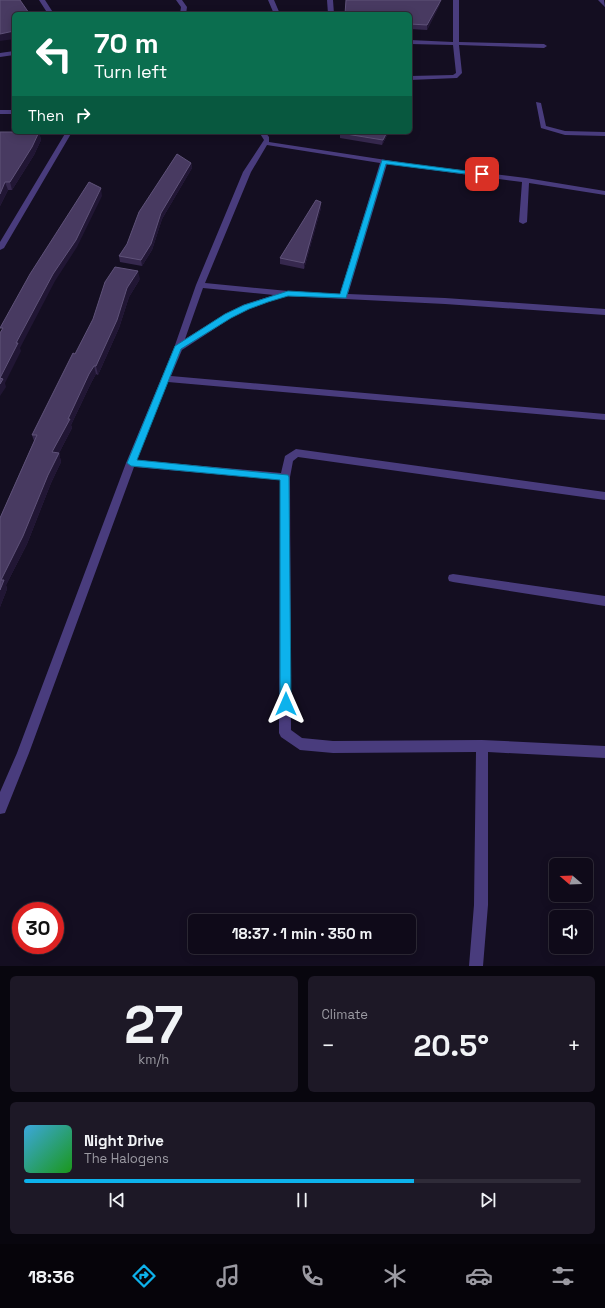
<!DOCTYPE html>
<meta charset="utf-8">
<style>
body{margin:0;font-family:"Space Grotesk",sans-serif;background:#1d1826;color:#f1f3f6;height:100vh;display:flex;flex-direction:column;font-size:15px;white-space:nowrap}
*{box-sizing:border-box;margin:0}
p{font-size:13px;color:#9b9aa2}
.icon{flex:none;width:22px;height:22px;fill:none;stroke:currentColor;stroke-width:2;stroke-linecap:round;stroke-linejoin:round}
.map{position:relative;height:966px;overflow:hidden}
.details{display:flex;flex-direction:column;gap:10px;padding:10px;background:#08060e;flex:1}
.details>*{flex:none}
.top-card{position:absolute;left:12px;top:12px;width:400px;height:122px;border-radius:6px;box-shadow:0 2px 10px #0003,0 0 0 1px #2f2b38;background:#0b6e4f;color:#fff;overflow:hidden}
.needle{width:26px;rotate:289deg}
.controls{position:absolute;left:549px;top:858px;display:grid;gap:8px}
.controls a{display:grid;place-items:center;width:44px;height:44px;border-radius:6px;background:#0f0a19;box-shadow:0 2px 10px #0003,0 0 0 1px #2f2b38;font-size:20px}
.speed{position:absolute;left:12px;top:902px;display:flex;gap:8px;font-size:20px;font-weight:700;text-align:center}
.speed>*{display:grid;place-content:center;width:52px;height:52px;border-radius:50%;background:#0f0a19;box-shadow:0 2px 10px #0003,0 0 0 1px #2f2b38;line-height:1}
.speed .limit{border:6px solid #d22;background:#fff;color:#111}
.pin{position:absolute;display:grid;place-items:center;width:34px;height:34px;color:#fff;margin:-17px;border-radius:8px;box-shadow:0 2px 6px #0006}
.me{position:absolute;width:44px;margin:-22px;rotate:0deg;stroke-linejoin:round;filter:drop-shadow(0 0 3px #0008)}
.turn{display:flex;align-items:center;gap:14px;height:84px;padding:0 16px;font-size:18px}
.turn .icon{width:52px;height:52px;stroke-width:2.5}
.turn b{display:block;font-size:28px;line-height:34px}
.then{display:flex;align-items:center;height:38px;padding:0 16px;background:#0003;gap:8px;font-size:15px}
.big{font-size:30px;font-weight:700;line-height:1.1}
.details .widget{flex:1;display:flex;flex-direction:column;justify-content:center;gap:6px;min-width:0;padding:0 14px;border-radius:6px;background:#1d1826}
.details .dial{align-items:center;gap:0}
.dial b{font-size:52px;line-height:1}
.song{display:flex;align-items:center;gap:12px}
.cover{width:48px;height:48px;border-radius:6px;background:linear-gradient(135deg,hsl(200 70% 55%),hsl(120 70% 35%))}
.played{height:4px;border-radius:2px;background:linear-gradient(90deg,#0db2ec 70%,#2f2b38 70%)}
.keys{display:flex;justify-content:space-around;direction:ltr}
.heat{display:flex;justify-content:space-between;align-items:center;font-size:22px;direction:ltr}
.details .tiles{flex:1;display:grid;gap:10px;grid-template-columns:1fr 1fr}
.widget:last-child{grid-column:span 2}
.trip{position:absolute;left:188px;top:914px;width:228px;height:40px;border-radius:6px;background:#0f0a19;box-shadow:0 2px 10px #0003,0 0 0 1px #2f2b38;font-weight:700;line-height:40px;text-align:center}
.menu{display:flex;height:64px;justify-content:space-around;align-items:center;background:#06040a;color:#9b9aa2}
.menu .icon{width:28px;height:28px}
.menu .current{color:#0db2ec}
.menu b{font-size:18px;color:#f1f3f6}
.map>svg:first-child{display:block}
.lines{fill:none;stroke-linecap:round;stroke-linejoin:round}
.street{fill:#493c7d;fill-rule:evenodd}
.wall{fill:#36284e}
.shaded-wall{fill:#211634}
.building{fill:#483a61;stroke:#5f5279}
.route{fill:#0db2ec;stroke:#087499}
</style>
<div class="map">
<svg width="605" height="966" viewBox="0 0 605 966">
<rect width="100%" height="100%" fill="#140e21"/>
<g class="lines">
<!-- street -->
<path class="street" d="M39 0H45L54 14H48Z
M176 0H182L187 7 186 14H180L181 7Z
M268 0H274L280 14H274Z
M327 0H333L334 14H328Z
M453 0H459V42L544 44 547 46 544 48 459 45 462 73 457 78 410 80V76L453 75 456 73 453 45 410 44V40L453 42Z
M598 0H604L605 7Z
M14 51V55L0 57V53Z
M536 102 541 103 546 126 565 131 605 132V136L565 135 541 128Z
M0 110H14V114H0Z
M66 132H72L4 248 0 250V242Z
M259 132H265L269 137V142L412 164 526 178 605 191V195L529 183 527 222 523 224 519 222 522 182 387 164 348 294 445 298 605 309V315L445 304 285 296 249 309 231 318 182 350 171 376 605 414V420L168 382 137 460 281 473 285 456 296 449 605 492V500L298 457 293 461 290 477 291 730 302 738 333 741 482 740 605 746V758L488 752V905L483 966H469L474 905 476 752 333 753 300 750 281 737 279 733 280 480 134 467 29 753 5 813 0 814V792L17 753 126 463 174 348 196 285 243 172 264 140ZM267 145 380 163 340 294 288 291 205 283 251 172ZM203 288 274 295 243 305 225 314 185 339Z
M453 574 605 596V606L453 582 449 581 448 578 449 575Z"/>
</g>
<!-- wall -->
<path class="wall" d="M440 4 427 30 410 29V14Z
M0 132H39L41 140 34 155 12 190H8L0 206Z
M389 132 382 145 340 138V133Z
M191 163 192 168 162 219 152 250 142 266 120 262 119 256Z
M321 202V208L304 269 280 264V258Z
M140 279 129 297 119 328 98 375 96 374 91 383 71 425 72 428 59 453 61 462 51 483 27 544 6 585 7 589 0 607V518L34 441 32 435 75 354Z"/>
<!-- shaded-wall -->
<path class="shaded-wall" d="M441 0 440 4 427 30V25Z
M14 31V39L0 41V34Z
M39 132 41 140 34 155 12 190 10 182Z
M387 132H389L382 145 383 140Z
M191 163 192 168 162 219 152 250 142 266 141 260 161 213Z
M5 182 8 190 0 206V194Z
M101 188 102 196 77 247 55 281 20 348 21 351 5 383 6 387 0 396V378L16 343 53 274Z
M321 202V208L304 269V263Z
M138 271 140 279 129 297 119 328 98 375 96 366 127 288Z
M94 366 96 374 91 383 71 425 72 428 59 453 61 462 51 483 27 544 6 585 7 589 0 607V590L1 580 52 452 89 374Z"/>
<!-- building -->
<path class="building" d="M0 0H20L29 13 32 12 33 14H14V31L0 34Z
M346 0H441L427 25 410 24V14H345Z
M0 132H39L32 147 10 182H5L0 194Z
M340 132H387L383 140 340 133Z
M177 154 191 163 161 213 151 244 141 260 119 256 127 244 139 212Z
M89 182 101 188 76 240 53 274 16 343H18L0 378 3 379 0 384V333L3 328H0L30 274Z
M316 200 321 202 304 263 280 258Z
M115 267 138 271 127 288 117 320 96 366H94L89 374 68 419H70L52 452 59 453 48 475 23 536 1 580H4L0 590V518L37 435H32L73 353 75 354 93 319 105 282Z"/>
<!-- route -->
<path class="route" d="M382 160 482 173 485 174 482 176 386 164 346 298 288 296 268 302 249 309 231 318 181 349 137 460 288 475 289 477 291 704 289 708 286 709 282 708 280 704V480L131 466 127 463 175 346 225 314 244 305 263 299 288 291 340 294Z"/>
</svg>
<div class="controls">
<a><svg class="needle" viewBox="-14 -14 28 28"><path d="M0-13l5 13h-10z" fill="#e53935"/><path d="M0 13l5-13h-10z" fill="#9b9aa2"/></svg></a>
<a><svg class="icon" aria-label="sound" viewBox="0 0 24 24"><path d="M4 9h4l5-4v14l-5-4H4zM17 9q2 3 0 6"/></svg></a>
</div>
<div class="speed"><div class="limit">30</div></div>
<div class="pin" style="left:482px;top:174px;background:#d93025"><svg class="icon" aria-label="arrive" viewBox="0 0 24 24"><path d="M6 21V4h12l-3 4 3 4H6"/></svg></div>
<svg class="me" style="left:286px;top:704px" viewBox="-20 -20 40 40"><path d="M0-17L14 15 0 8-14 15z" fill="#0db2ec" stroke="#fff" stroke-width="4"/></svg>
<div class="trip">18:37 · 1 min · 350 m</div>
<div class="top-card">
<div class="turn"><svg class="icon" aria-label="left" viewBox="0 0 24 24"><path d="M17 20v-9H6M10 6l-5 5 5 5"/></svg><div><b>70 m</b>Turn left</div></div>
<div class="then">Then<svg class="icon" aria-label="right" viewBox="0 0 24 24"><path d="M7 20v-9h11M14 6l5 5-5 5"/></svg></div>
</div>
</div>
<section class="details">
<div class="tiles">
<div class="widget dial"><b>27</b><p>km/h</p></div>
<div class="widget"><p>Climate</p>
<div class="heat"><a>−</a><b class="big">20.5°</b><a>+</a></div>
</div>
<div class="widget">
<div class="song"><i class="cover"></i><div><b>Night Drive</b><p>The Halogens</p></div></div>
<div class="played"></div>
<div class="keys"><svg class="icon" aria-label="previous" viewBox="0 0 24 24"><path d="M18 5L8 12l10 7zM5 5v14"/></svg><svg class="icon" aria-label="pause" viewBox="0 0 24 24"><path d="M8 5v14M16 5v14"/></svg><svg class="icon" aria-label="next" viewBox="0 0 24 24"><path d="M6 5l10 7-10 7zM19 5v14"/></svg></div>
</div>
</div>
</section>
<nav class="menu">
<b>18:36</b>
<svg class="icon current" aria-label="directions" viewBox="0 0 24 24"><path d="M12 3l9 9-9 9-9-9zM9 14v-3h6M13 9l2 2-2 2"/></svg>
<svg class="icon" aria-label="music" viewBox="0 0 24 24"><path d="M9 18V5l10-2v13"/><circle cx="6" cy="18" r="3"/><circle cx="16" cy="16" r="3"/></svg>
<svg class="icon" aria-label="phone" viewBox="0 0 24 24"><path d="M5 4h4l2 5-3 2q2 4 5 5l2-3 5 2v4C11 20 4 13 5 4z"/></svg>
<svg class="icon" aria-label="climate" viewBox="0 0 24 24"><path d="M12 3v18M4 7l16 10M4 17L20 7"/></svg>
<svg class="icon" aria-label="car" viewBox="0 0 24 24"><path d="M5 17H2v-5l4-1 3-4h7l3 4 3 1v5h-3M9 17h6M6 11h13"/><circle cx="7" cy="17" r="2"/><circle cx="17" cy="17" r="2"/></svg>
<svg class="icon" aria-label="filters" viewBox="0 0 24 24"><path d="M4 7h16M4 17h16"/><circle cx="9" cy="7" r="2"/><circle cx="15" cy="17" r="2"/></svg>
</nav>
